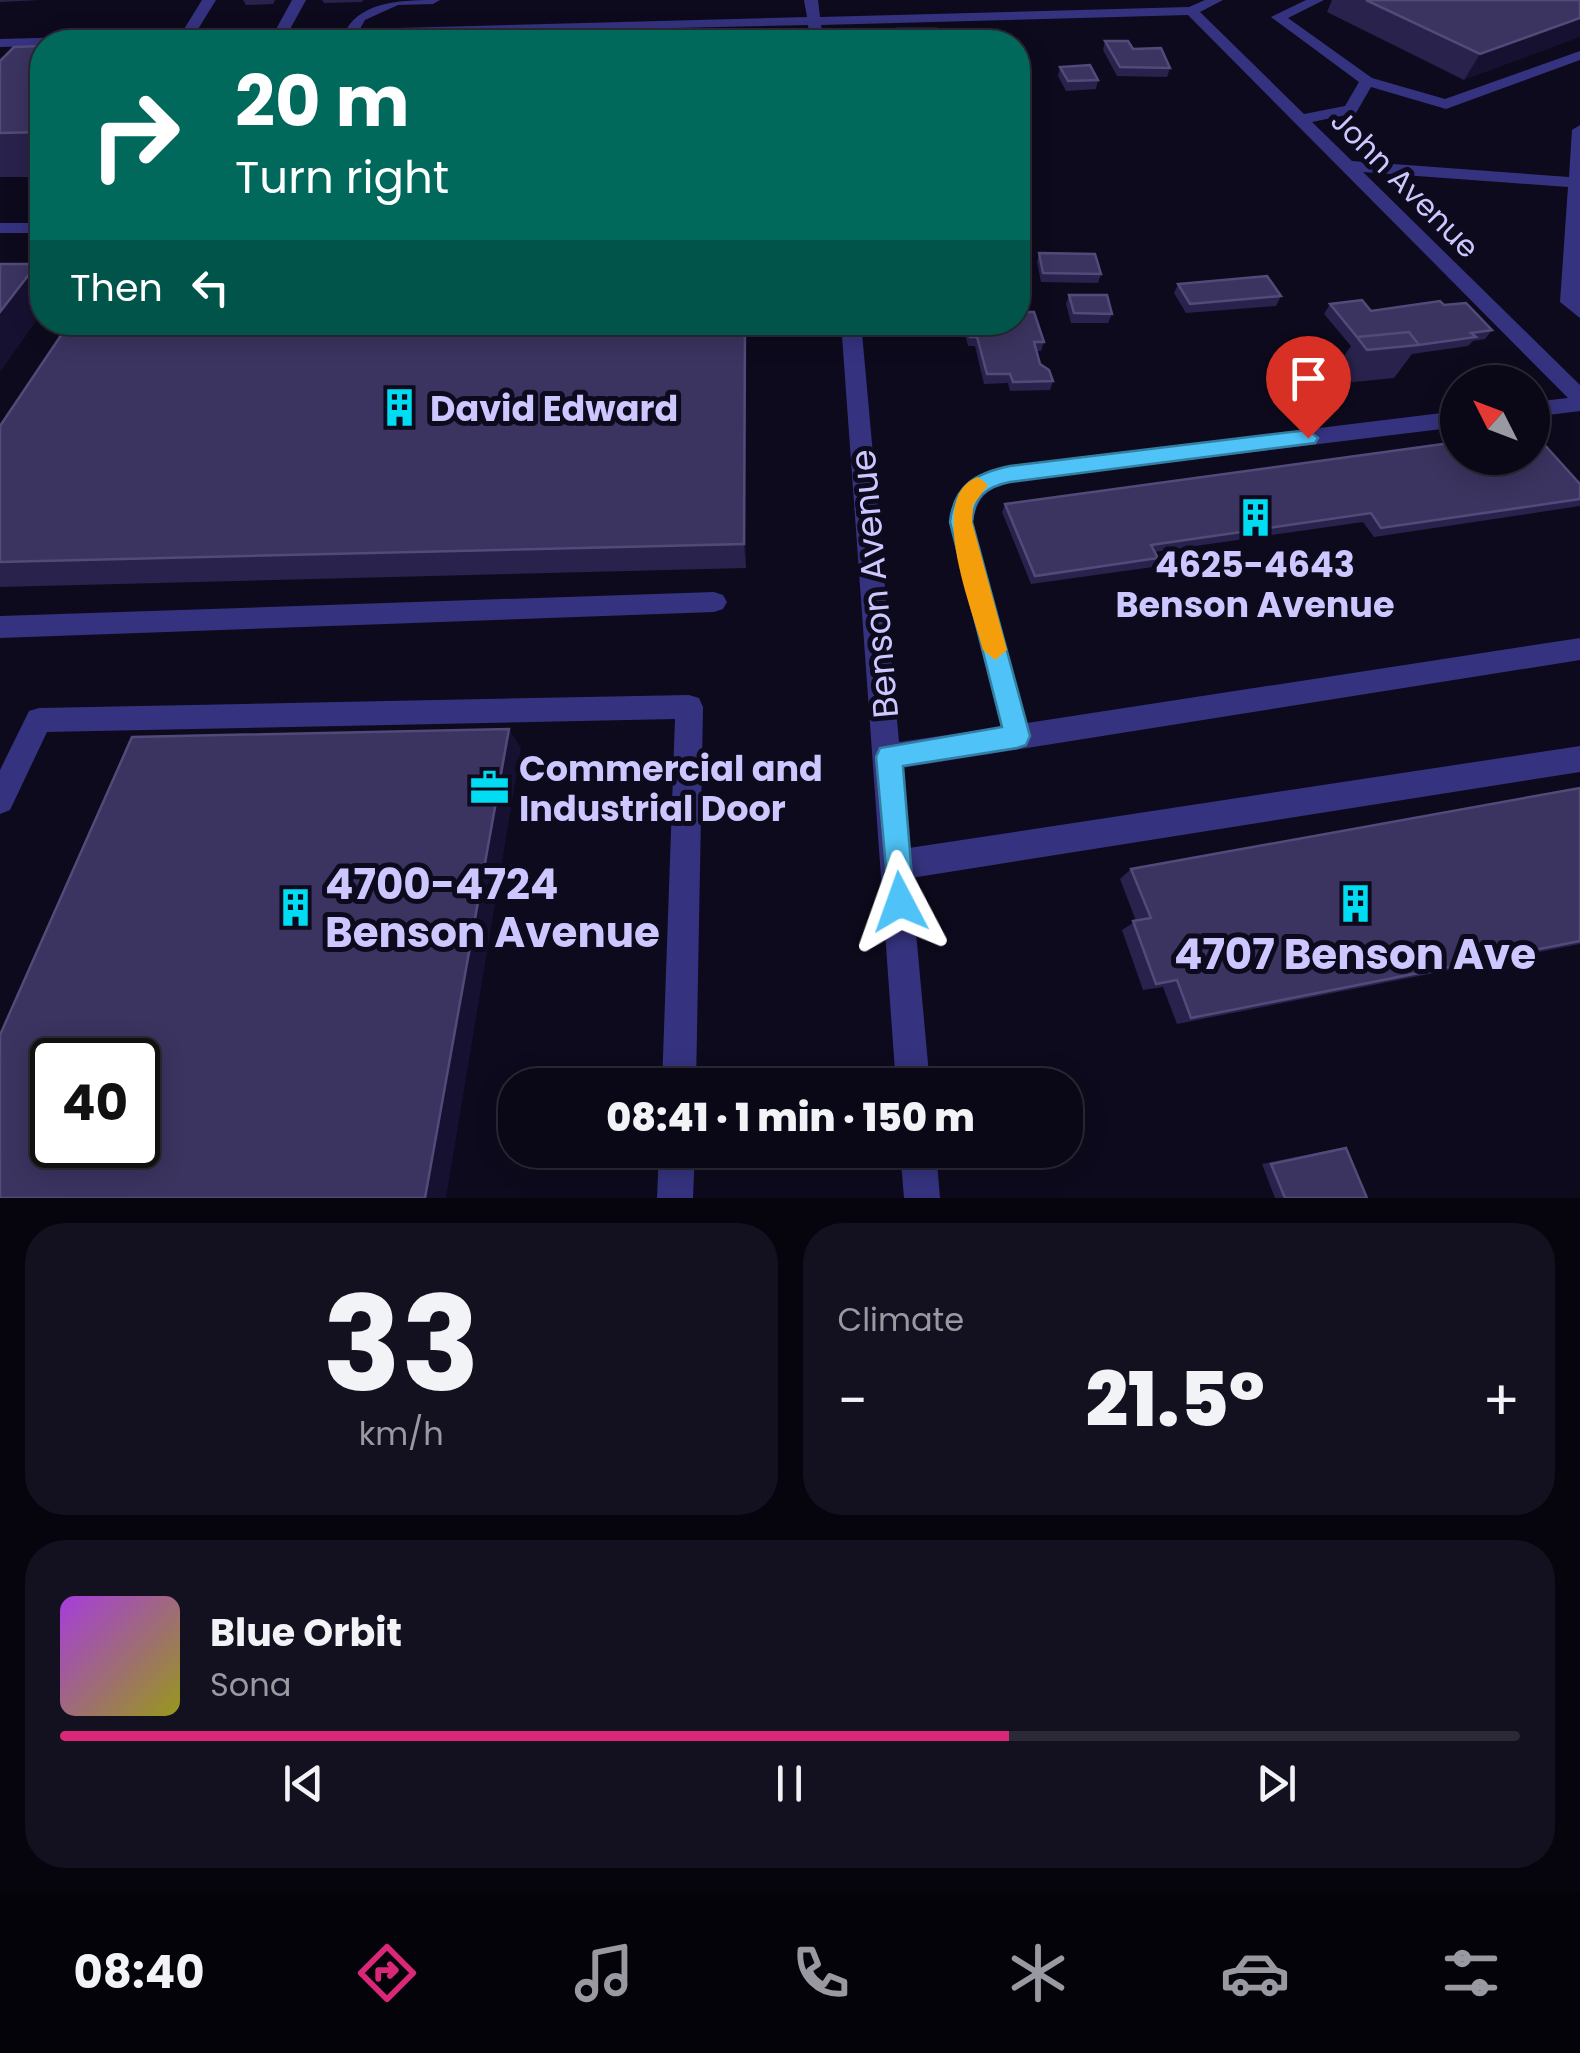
<!DOCTYPE html>
<meta charset="utf-8">
<style>
body{margin:0;font-family:Poppins,sans-serif;background:#13111f;color:#f1f3f6;height:100vh;display:flex;flex-direction:column;font-size:38px;white-space:nowrap}
*{box-sizing:border-box;margin:0}
p{font-size:32px;color:#999aa1}
.icon{flex:none;width:55px;height:55px;fill:none;stroke:currentColor;stroke-width:2;stroke-linecap:round;stroke-linejoin:round}
.map{position:relative;height:1198px;overflow:hidden}
.drawer{display:flex;flex-direction:column;gap:25px;padding:25px;background:#06040c;flex:1}
.drawer>*{flex:none}
.banner{position:absolute;left:30px;top:30px;width:1000px;height:305px;border-radius:40px;box-shadow:0 5px 25px #0003,0 0 0 2px #2a2935;background:#00695c;color:#fff;overflow:hidden}
.needle{width:65px;rotate:312deg}
.fabs{position:absolute;left:1440px;top:365px;display:grid;gap:20px}
.fabs a{display:grid;place-items:center;width:110px;height:110px;border-radius:50%;background:#0a0816;box-shadow:0 5px 25px #0003,0 0 0 2px #2a2935;font-size:50px}
.speed{position:absolute;left:30px;top:1038px;display:flex;gap:20px;font-size:50px;font-weight:700;text-align:center}
.speed>*{display:grid;place-content:center;width:130px;height:130px;border-radius:50%;background:#0a0816;box-shadow:0 5px 25px #0003,0 0 0 2px #2a2935;line-height:1}
.speed .limit{border:5px solid #111;border-radius:15px;background:#fff;color:#111}
.pin{position:absolute;display:grid;place-items:center;width:85px;height:85px;color:#fff;margin:-102px -42px;border-radius:50% 50% 50% 0;rotate:-45deg;box-shadow:0 0 10px #0007}
.pin .icon{rotate:45deg}
.me{position:absolute;width:110px;margin:-55px;rotate:356deg;stroke-linejoin:round;filter:drop-shadow(0 0 8px #0008)}
.turn{display:flex;align-items:center;gap:35px;height:210px;padding:0 40px;font-size:45px}
.turn .icon{width:130px;height:130px;stroke-width:2.5}
.turn b{display:block;font-size:70px;line-height:85px}
.then{display:flex;align-items:center;height:95px;padding:0 40px;background:#0003;gap:20px;font-size:38px}
.big{font-size:75px;font-weight:800;line-height:1.1}
.drawer .card{flex:1;display:flex;flex-direction:column;justify-content:center;gap:15px;min-width:0;padding:0 35px;border-radius:40px;background:#13111f}
.drawer .dial{align-items:center;gap:0}
.dial b{font-size:130px;line-height:1}
.song{display:flex;align-items:center;gap:30px}
.cover{width:120px;height:120px;border-radius:15px;background:linear-gradient(135deg,hsl(280 70% 55%),hsl(60 70% 35%))}
.played{height:10px;border-radius:5px;background:linear-gradient(90deg,#db2777 65%,#2a2935 65%)}
.keys{display:flex;justify-content:space-around;direction:ltr}
.heat{display:flex;justify-content:space-between;align-items:center;font-size:55px;direction:ltr}
.drawer .tiles{flex:1;display:grid;gap:25px;grid-template-columns:1fr 1fr}
.card:last-child{grid-column:span 2}
.trip{position:absolute;left:498px;top:1068px;width:585px;height:100px;border-radius:40px;background:#0a0816;box-shadow:0 5px 25px #0003,0 0 0 2px #2a2935;font-weight:800;line-height:100px;text-align:center}
.menu{display:flex;height:160px;justify-content:space-around;align-items:center;background:#040309;color:#999aa1}
.menu .icon{width:70px;height:70px}
.menu .on{color:#db2777}
.menu b{font-size:45px;color:#f1f3f6}
.map>svg:first-child{display:block}
.lines{fill:none;stroke-linecap:round;stroke-linejoin:round}
.minor{fill:#35337f;fill-rule:evenodd}
.wall{fill:#29224c}
.shaded-wall{fill:#171131}
.building{fill:#3b3460;stroke:#524b79;stroke-width:2.5;fill-rule:evenodd}
.route{fill:#4fc3f7;stroke:#337fa1;stroke-width:2.5}
.slow{fill:#f59e0b}
.labels{text-anchor:middle;dominant-baseline:central;stroke-width:10;stroke-linejoin:round;paint-order:stroke}
.far-street-label{font-size:30px;fill:#ccc7ff;stroke:#0d0a1d}
.poi-label{font-size:35px;font-weight:bold;fill:#ccc7ff;stroke:#0d0a1d;text-anchor:start}
.street-label{font-size:35px;fill:#ccc7ff;stroke:#0d0a1d}
.near-poi-label{font-size:42px;font-weight:bold;fill:#ccc7ff;stroke:#0d0a1d;text-anchor:start}
</style>
<div class="map">
<svg width="1580" height="1198" viewBox="0 0 1580 1198">
<rect width="100%" height="100%" fill="#0d0a1d"/>
<g class="lines">
<!-- minor -->
<path class="minor" d="M202 0H216L195 34 275 31 292 0H306L289 31 346 30C363 0 406 0 440 0L433 4 398 5 365 20 360 29 807 17 804 0H818L820 17 1189 7 1205 0H1223L1200 12 1304 114 1345 106 1359 82 1271 17 1306 0H1324L1288 18 1372 78 1445 99 1580 51V60L1446 109 1371 87 1356 113 1312 122 1352 161 1569 177 1572 130 1580 125V318L1560 302 1568 187 1363 172 1580 385V411L1532 417V402L1568 398 1188 15 821 25 824 42H810L808 25 42 42V46L0 47V39L181 34Z
M0 223H42V233H0Z
M841 322H861L899 742 1001 727 949 522C955 486 976 474 1009 466L1458 411V427L1009 482C987 488 976 499 973 522L1027 723 1580 638V660L901 768 909 848 1580 746V772L911 878 930 1085H896Z
M714 592 723 595 727 602 723 609 714 612 0 638V616Z
M689 695 699 698 703 707 696 1085H662L675 719 47 732 10 810 0 814V770L29 711 39 708Z
M659 1150H695L693 1198H657Z
M900 1150H936L940 1198H904Z"/>
</g>
<!-- wall -->
<path class="wall" d="M0 0H41L0 2Z
M243 0H275L273 4 246 5Z
M322 0H363L362 2 324 3Z
M1332 0H1580L1464 80 1327 12Z
M1105 41 1133 49 1170 68 1167 77 1117 76 1103 50Z
M42 46V177H0V61Z
M1060 67 1098 80 1096 89 1066 91 1058 76Z
M1039 253 1101 274 1098 283 1041 282 1037 262Z
M1178 284 1281 296 1276 306 1186 313 1174 293Z
M1069 295 1112 314 1108 323H1071L1066 304Z
M1330 304 1371 311 1444 305 1492 330 1485 339 1473 341 1468 346 1412 354 1394 378 1344 383 1334 370 1351 346 1324 314Z
M746 322V568L0 587V426Z
M962 322H1018L1044 342 1041 351H1036L1040 364 1053 381 1050 390 1010 391 1008 383 984 384 975 346H968Z
M1580 484V506L1374 537 1363 522 1154 552 1158 558 1153 567 1031 584 1002 512 1005 504Z
M1580 788V944L1177 1024 1163 987 1143 990 1122 930 1136 921 1120 879 1131 869Z
M1346 1148 1367 1198H1275L1262 1164 1335 1149Z"/>
<!-- shaded-wall -->
<path class="shaded-wall" d="M1580 18V37L1464 80 1480 54Z
M37 264 42 271V313L0 372V312Z
M745 322H746V568L744 544Z
M509 729 521 748 446 1198H425Z"/>
<!-- building -->
<path class="building" d="M1366 0H1580V18L1480 54Z
M898 29H937L939 34 957 33 960 42H900Z
M1105 41H1128L1133 49 1161 48 1170 68 1120 67Z
M42 46V132L0 133V61L14 47Z
M1090 65 1098 80 1068 81 1060 67Z
M1039 253 1095 254 1101 274 1043 273Z
M0 264H37L0 312Z
M1267 276 1281 296 1190 304 1178 284Z
M1069 295H1107L1112 314 1074 313Z
M1362 300 1371 311 1440 301 1444 305 1466 303 1492 330 1471 333 1476 337 1419 345 1409 332 1357 337 1330 304Z
M1018 312H1034L1044 342H1034L1040 364 1049 370 1053 381 1013 382 1010 374H987L977 337H970L966 322H1018Z
M70 322H745L744 544 0 562V426Z
M1409 332 1419 345 1367 350 1357 337Z
M1533 432 1580 484V499L1381 528 1371 513 1151 545 1158 558 1035 576 1005 504 1458 442V458H1532Z
M509 729 425 1198H0V1035L132 737ZM52 1060H138V1145H52Z
M1580 788V941L1191 1018 1177 980 1156 984 1133 921 1151 918 1131 869Z
M1346 1148 1367 1198H1285L1271 1164Z"/>
<!-- route -->
<path class="route" d="M1308 430 1318 438 1315 443 1010 482C985 487 974 497 972 522L1030 736 1026 745 1017 748 903 766 914 902 910 912 900 916 890 912 876 757 880 748 1002 727 950 522C954 485 976 473 1010 466Z"/>
<!-- slow -->
<path class="slow" d="M978 477 988 485 973 505 972 522 1007 650 995 660 983 650C973 611 925 495 978 477Z"/>
<!-- icons -->
<defs>
<symbol id="building-bare" viewBox="-9 -9 18 18"><path d="M-4-6H4V6H1V3H-1V6H-4ZM-2.5-4.3h1.7v1.8h-1.7ZM.8-4.3h1.7v1.8H.8ZM-2.5-1h1.7V.8h-1.7ZM.8-1h1.7V.8H.8Z" fill="#00ddf2" stroke="#0d0a1d" stroke-width="2.5" paint-order="stroke"/></symbol>
<symbol id="office-bare" viewBox="-9 -9 18 18"><path d="M-6-3h4V-5.5h4V-3h4V5H-6ZM-1-4.5V-3h2v-1.5ZM-6 0V1H6V0Z" fill="#00ddf2" stroke="#0d0a1d" stroke-width="2.5" paint-order="stroke"/></symbol>
</defs>
<g fill-rule="evenodd">
<use href="#building-bare" x="372" y="380" width="55" height="55"/>
<use href="#building-bare" x="1228" y="490" width="55" height="55"/>
<use href="#office-bare" x="462" y="760" width="55" height="55"/>
<use href="#building-bare" x="1328" y="876" width="55" height="55"/>
<use href="#building-bare" x="268" y="880" width="55" height="55"/>
</g>
<g class="labels">
<!-- far-street labels -->
<g class="far-street-label">
<text transform="translate(1405 184) rotate(45)">John Avenue</text>
</g>
<!-- poi labels -->
<g class="poi-label">
<text x="430" y="408">David Edward</text>
<text x="1255" y="564" text-anchor="middle">4625-4643<tspan x="1255" dy="40">Benson Avenue</tspan></text>
<text x="519" y="768">Commercial and<tspan x="519" dy="40">Industrial Door</tspan></text>
</g>
<!-- street labels -->
<g class="street-label">
<text transform="translate(874 584) rotate(-95)">Benson Avenue</text>
</g>
<!-- near-poi labels -->
<g class="near-poi-label">
<text x="325" y="884">4700-4724<tspan x="325" dy="48">Benson Avenue</tspan></text>
<text x="1355" y="954" text-anchor="middle">4707 Benson Ave</text>
</g>
</g>
</svg>
<div class="fabs">
<a><svg class="needle" viewBox="-14 -14 28 28"><path d="M0-13l5 13h-10z" fill="#e53935"/><path d="M0 13l5-13h-10z" fill="#999aa1"/></svg></a>
</div>
<div class="speed"><div class="limit">40</div></div>
<div class="pin" style="left:1308px;top:438px;background:#d93025"><svg class="icon" aria-label="arrive" viewBox="0 0 24 24"><path d="M6 21V4h12l-3 4 3 4H6"/></svg></div>
<svg class="me" style="left:900px;top:902px" viewBox="-20 -20 40 40"><path d="M0-17L14 15 0 8-14 15z" fill="#4fc3f7" stroke="#fff" stroke-width="4"/></svg>
<div class="trip">08:41 · 1 min · 150 m</div>
<div class="banner">
<div class="turn"><svg class="icon" aria-label="right" viewBox="0 0 24 24"><path d="M7 20v-9h11M14 6l5 5-5 5"/></svg><div><b>20 m</b>Turn right</div></div>
<div class="then">Then<svg class="icon" aria-label="left" viewBox="0 0 24 24"><path d="M17 20v-9H6M10 6l-5 5 5 5"/></svg></div>
</div>
</div>
<section class="drawer">
<div class="tiles">
<div class="card dial"><b>33</b><p>km/h</p></div>
<div class="card"><p>Climate</p>
<div class="heat"><a>−</a><b class="big">21.5°</b><a>+</a></div>
</div>
<div class="card">
<div class="song"><i class="cover"></i><div><b>Blue Orbit</b><p>Sona</p></div></div>
<div class="played"></div>
<div class="keys"><svg class="icon" aria-label="previous" viewBox="0 0 24 24"><path d="M18 5L8 12l10 7zM5 5v14"/></svg><svg class="icon" aria-label="pause" viewBox="0 0 24 24"><path d="M8 5v14M16 5v14"/></svg><svg class="icon" aria-label="next" viewBox="0 0 24 24"><path d="M6 5l10 7-10 7zM19 5v14"/></svg></div>
</div>
</div>
</section>
<nav class="menu">
<b>08:40</b>
<svg class="icon on" aria-label="directions" viewBox="0 0 24 24"><path d="M12 3l9 9-9 9-9-9zM9 14v-3h6M13 9l2 2-2 2"/></svg>
<svg class="icon" aria-label="music" viewBox="0 0 24 24"><path d="M9 18V5l10-2v13"/><circle cx="6" cy="18" r="3"/><circle cx="16" cy="16" r="3"/></svg>
<svg class="icon" aria-label="phone" viewBox="0 0 24 24"><path d="M5 4h4l2 5-3 2q2 4 5 5l2-3 5 2v4C11 20 4 13 5 4z"/></svg>
<svg class="icon" aria-label="climate" viewBox="0 0 24 24"><path d="M12 3v18M4 7l16 10M4 17L20 7"/></svg>
<svg class="icon" aria-label="car" viewBox="0 0 24 24"><path d="M5 17H2v-5l4-1 3-4h7l3 4 3 1v5h-3M9 17h6M6 11h13"/><circle cx="7" cy="17" r="2"/><circle cx="17" cy="17" r="2"/></svg>
<svg class="icon" aria-label="filters" viewBox="0 0 24 24"><path d="M4 7h16M4 17h16"/><circle cx="9" cy="7" r="2"/><circle cx="15" cy="17" r="2"/></svg>
</nav>
